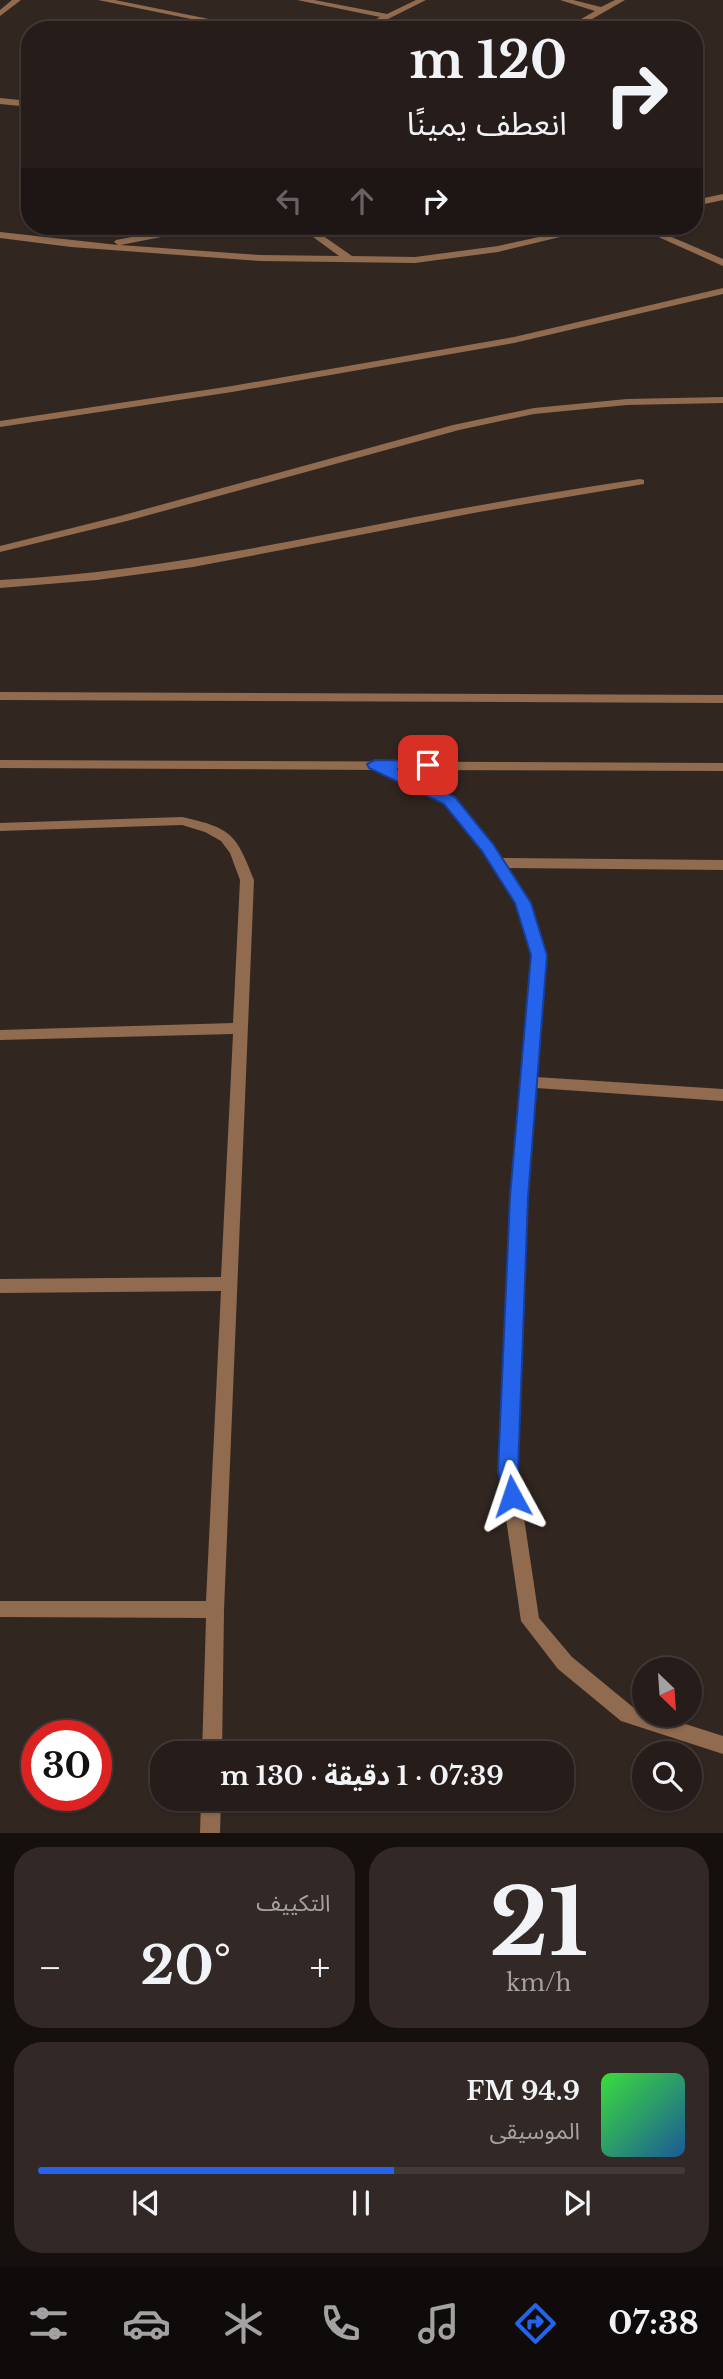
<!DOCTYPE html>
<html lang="ar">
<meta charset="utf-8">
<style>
body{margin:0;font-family:"Libre Baskerville","Noto Sans Arabic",serif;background:#322926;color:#f1f3f6;direction:rtl;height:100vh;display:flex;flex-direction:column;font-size:26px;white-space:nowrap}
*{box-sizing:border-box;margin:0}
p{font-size:23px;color:#a4a1a2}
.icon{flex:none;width:38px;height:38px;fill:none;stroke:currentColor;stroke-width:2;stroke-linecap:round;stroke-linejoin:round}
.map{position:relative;height:1833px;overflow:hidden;direction:ltr}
.drawer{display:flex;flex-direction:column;gap:14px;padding:14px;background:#150f0e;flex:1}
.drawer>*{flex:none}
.top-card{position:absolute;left:21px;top:21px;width:682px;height:214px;border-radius:28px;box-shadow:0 2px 5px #0004,0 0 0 2px #423a38;direction:rtl;background:#261c19;color:#f1f3f6;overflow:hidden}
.needle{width:46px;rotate:155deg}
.controls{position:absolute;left:632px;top:1657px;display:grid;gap:14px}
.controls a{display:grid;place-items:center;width:70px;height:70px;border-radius:50%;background:#261c19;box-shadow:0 2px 5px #0004,0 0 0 2px #423a38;font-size:35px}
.speed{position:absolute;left:21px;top:1720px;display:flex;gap:14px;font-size:35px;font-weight:700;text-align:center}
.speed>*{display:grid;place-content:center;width:91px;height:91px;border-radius:50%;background:#261c19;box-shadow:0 2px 5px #0004,0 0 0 2px #423a38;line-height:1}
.speed .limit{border:10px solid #d22;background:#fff;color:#111}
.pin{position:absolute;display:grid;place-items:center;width:60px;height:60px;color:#fff;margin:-30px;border-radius:14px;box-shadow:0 4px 10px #0006}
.me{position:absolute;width:77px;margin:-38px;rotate:355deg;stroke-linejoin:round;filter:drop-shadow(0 0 5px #0008)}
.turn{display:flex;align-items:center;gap:24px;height:147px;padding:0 21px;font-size:32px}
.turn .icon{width:91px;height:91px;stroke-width:2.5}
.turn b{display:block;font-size:49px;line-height:60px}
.lanes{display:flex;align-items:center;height:66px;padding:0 21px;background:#0003;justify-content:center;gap:35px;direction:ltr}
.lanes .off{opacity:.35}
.big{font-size:52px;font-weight:700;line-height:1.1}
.drawer .card{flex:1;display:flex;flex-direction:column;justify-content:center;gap:10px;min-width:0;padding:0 24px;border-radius:28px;background:#322926}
.drawer .dial{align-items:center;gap:0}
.dial b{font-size:91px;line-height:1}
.song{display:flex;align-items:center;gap:21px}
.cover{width:84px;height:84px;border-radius:10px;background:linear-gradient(135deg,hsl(120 70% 55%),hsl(210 70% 35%))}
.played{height:7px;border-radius:4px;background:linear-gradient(90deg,#2563eb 55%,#423a38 55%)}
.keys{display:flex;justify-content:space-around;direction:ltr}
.heat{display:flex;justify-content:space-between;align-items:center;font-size:38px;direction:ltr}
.drawer .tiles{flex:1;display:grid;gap:14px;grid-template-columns:1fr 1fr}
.card:last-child{grid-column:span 2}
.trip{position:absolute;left:150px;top:1741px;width:424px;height:70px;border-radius:28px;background:#261c19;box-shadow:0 2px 5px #0004,0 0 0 2px #423a38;font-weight:700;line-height:70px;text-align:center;direction:rtl}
.dock{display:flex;height:112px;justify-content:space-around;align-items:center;background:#0f0b0a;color:#a4a1a2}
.dock .icon{width:49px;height:49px}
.dock .current{color:#2563eb}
.dock b{font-size:32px;color:#f1f3f6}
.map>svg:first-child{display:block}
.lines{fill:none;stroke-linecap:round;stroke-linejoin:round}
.street{fill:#906b4f;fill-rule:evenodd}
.route{fill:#2563eb;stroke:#184099;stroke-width:2}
</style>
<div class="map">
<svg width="723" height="1833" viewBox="0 0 723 1833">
<rect width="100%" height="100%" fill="#322621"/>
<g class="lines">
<!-- street -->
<path class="street" d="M12 0H21L0 16V10Z
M98 0H115L263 30H245Z
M297 0H314L387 14 416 0H426L366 30H355L380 17Z
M560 0H573L601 7 615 0H625L573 30H562L595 11Z
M0 98 30 101V107L0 104Z
M723 194V200L695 206V200Z
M189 226H208L203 229 120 245 260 255 339 256 309 234V226H319V233L352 256 415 257 498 246 589 226H606L498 252 415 263 260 261 71 247 0 238V232L118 245 114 242 116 240Z
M634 226H646L723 259V266Z
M723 288V294L514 343 232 392 0 427V421L232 386 514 337Z
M723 397V403L627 405 534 414 459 430 127 521 0 552V546L120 516 453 425 534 408 627 399Z
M640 479 644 480V484L479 512 193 567 97 580 0 588V580C141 573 277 544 415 517 490 503 565 490 640 479Z
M0 692 723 695V703L0 700Z
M0 760 723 763V771L398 770 455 797 502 858 723 860V870L508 868 530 903 546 955 536 1077 723 1089V1101L536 1088 527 1197 517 1471 539 1618 572 1657 634 1708 644 1711V1715H657L723 1736V1754L621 1721 558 1669 521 1621 499 1471 511 1197 532 955 516 903 483 850 445 803 376 770 0 768Z
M182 817C231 828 236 833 254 880L224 1610 222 1754H202L206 1618 0 1617V1601H206L221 1291 0 1293V1279L221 1277 233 1034 0 1040V1030L233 1023 240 880 230 853 221 841 205 832 182 825 0 831V823Z
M201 1799H221L220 1833H200Z"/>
</g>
<!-- route -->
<path class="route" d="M375 760 433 761 436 765 428 770 397 769 455 797 493 844 531 903 547 955 528 1197 518 1471 522 1496 519 1502 512 1505 505 1502 498 1471 510 1197 531 955 515 903 482 851 444 804 369 768 367 764Z"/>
</svg>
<div class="controls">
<a><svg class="needle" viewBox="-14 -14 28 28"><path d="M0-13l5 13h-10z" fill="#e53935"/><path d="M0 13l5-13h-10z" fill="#a4a1a2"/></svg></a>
<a><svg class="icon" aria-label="search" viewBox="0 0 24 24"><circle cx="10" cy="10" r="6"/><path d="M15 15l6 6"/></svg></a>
</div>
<div class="speed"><div class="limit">30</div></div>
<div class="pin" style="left:428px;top:765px;background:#d93025"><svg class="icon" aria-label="arrive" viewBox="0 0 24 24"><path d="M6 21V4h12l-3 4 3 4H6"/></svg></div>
<svg class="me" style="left:512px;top:1496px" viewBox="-20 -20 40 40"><path d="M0-17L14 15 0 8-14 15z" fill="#2563eb" stroke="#fff" stroke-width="4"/></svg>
<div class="trip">07:39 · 1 دقيقة · 130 m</div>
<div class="top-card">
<div class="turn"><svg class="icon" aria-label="right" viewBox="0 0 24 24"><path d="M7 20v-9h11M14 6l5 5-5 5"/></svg><div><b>120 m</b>انعطف يمينًا</div></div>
<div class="lanes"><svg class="icon off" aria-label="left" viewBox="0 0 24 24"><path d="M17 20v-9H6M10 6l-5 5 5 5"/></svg><svg class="icon off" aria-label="ahead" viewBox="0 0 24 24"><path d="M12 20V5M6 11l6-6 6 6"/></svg><svg class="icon" aria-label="right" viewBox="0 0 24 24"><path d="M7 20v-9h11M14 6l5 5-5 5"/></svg></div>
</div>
</div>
<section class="drawer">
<div class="tiles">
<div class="card dial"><b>21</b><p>km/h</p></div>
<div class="card"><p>التكييف</p>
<div class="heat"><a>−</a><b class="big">20°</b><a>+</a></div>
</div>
<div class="card">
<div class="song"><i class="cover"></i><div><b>94.9 FM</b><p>الموسيقى</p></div></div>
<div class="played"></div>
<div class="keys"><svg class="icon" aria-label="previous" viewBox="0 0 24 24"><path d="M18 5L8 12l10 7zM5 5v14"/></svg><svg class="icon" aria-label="pause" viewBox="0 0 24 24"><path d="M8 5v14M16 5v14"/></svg><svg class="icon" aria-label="next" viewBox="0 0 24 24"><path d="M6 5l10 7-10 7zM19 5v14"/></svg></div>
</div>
</div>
</section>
<nav class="dock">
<b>07:38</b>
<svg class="icon current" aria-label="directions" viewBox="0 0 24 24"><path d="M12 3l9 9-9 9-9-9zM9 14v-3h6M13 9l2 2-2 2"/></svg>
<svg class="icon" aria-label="music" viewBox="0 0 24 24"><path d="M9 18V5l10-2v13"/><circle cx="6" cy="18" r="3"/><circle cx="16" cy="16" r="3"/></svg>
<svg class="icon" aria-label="phone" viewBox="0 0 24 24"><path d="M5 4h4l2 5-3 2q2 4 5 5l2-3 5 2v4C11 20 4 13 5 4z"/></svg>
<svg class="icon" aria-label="climate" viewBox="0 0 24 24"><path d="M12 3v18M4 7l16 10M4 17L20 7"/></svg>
<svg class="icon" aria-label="car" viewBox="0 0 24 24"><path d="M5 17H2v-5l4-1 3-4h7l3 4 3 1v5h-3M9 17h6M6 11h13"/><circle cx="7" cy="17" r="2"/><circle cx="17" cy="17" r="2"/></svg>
<svg class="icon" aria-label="filters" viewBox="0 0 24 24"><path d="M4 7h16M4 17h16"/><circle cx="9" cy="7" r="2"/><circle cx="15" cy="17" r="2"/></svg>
</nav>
